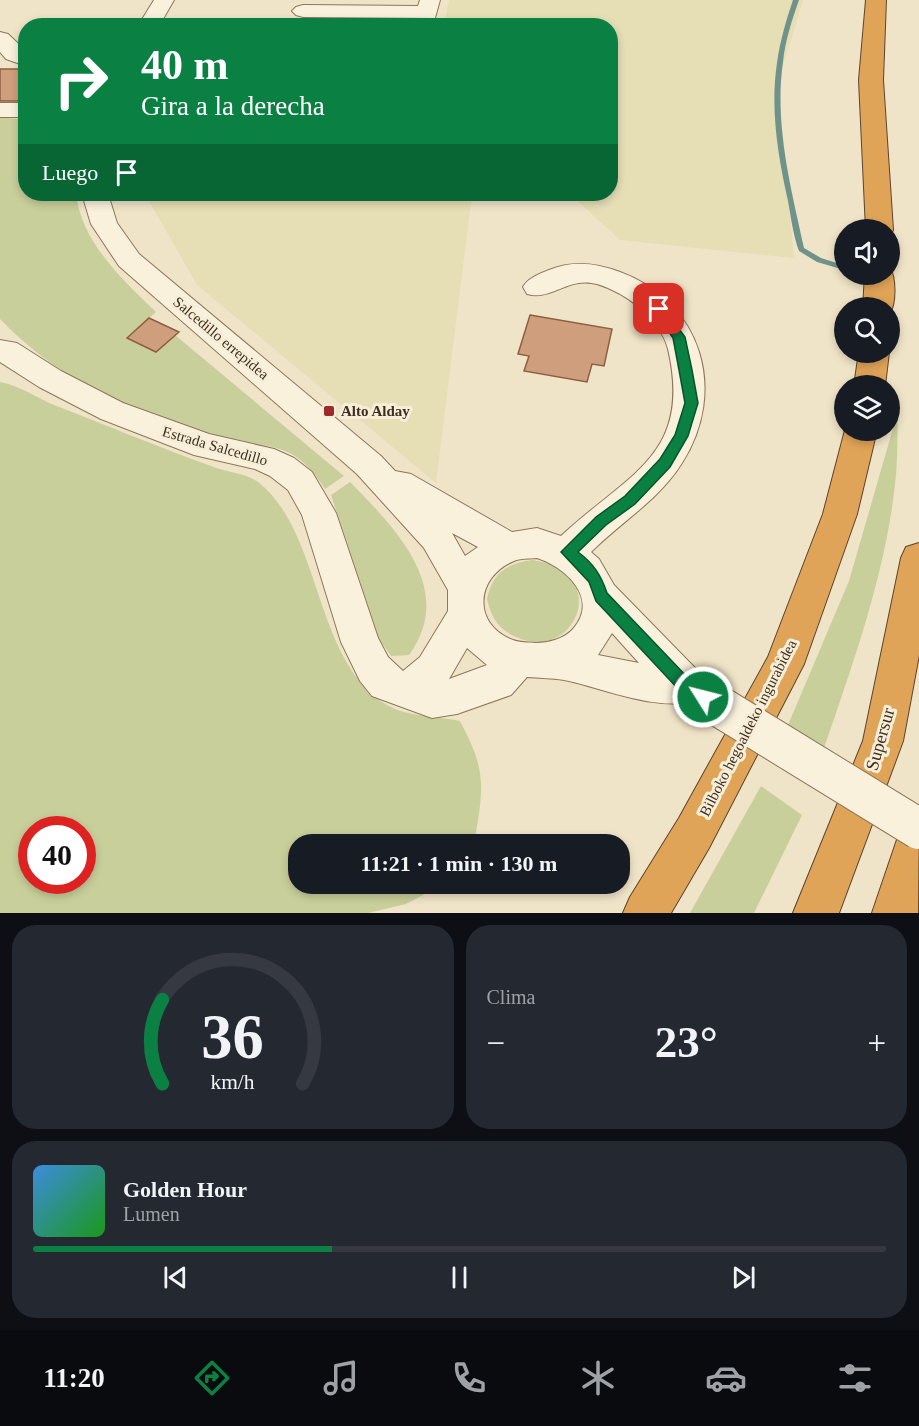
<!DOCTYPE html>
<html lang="es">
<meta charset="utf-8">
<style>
body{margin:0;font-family:"Times New Roman",serif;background:#242831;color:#f1f3f6;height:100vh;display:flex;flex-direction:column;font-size:22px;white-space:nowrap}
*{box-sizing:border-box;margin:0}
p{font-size:20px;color:#9ea1a6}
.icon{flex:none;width:33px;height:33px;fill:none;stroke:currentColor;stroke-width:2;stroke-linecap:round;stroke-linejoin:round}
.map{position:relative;height:913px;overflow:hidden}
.details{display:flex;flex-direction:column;gap:12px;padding:12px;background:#0d0f14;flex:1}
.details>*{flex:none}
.banner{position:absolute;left:18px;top:18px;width:600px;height:183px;border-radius:24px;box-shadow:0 3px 9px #0003;background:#0b8043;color:#fff;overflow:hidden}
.buttons{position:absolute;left:834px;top:219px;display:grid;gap:12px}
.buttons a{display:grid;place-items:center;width:66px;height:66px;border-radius:50%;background:#171b24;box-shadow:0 3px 9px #0003;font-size:30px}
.speed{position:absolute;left:18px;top:816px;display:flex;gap:12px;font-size:30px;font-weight:700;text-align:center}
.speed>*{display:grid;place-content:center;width:78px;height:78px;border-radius:50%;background:#171b24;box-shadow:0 3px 9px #0003;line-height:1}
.speed .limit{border:9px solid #d22;background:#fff;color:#111}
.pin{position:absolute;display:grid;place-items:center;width:51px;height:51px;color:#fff;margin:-26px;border-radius:12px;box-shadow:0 3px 9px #0006}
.me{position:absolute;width:66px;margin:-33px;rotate:306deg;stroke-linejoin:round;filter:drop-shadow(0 0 4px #0008)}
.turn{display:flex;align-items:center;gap:21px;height:126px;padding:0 24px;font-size:27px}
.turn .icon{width:78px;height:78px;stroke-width:2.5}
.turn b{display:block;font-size:42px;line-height:51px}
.then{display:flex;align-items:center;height:57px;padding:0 24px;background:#0003;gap:12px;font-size:22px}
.big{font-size:45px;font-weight:800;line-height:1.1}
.details .card{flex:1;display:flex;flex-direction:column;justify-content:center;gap:9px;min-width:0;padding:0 21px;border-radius:24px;background:#242831}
.details .dial{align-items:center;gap:0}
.dial svg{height:156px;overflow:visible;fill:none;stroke:#363941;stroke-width:7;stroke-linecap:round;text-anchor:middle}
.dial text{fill:#f1f3f6;stroke:none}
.song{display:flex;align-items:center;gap:18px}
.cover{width:72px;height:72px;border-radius:9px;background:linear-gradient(135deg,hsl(210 70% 55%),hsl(120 70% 35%))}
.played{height:6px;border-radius:3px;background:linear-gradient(90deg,#0b8043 35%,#363941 35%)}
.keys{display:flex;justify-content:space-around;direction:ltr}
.heat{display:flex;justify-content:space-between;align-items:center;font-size:33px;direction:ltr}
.details .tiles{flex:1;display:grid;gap:12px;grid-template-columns:1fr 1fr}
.card:last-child{grid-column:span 2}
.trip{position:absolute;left:288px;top:834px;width:342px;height:60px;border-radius:24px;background:#171b24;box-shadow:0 3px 9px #0003;font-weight:800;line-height:60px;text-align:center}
.menu{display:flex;height:96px;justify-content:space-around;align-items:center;background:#090b0e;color:#9ea1a6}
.menu .icon{width:42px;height:42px}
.menu .on{color:#0b8043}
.menu b{font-size:27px;color:#f1f3f6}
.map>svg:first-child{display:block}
.farmland{fill:#e6deb5}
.green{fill:#c9cf9b;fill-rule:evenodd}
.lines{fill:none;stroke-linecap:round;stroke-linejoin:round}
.stream{fill:#6f938a;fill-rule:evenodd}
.building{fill:#cf9f7d;stroke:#8d5f41;stroke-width:1.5}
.minor-casing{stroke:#8d765c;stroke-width:2}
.highway-casing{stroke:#5b4430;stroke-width:2}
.minor{fill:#faf1dc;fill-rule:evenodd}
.highway{fill:#e0a458;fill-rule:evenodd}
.minor-bridge-casing{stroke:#8d765c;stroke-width:42;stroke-linecap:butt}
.minor-bridge{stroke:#faf1dc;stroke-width:40}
.route{fill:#0b8043;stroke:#07532c;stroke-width:1.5}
.poi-dot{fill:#9e2a2b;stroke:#f7eed8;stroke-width:2}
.labels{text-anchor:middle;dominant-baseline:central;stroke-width:6;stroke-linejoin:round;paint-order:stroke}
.street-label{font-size:15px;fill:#3d2e20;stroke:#f7eed8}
.poi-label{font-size:15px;font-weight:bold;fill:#3d2e20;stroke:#f7eed8;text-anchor:start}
.near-street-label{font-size:18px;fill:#3d2e20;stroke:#f7eed8}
</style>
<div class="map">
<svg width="919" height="913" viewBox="0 0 919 913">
<rect width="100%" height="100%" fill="#f0e4c8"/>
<!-- farmland -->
<path class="farmland" d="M449 0H803L778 82 794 258 620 240 570 194H610V26L444 25Z
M145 194H472L436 483 197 285Z"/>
<!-- green -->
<path class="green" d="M0 117 25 120 26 194H76C82 243 122 279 156 312L127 338 156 352 175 335 344 476 325 489C294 441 273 448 223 440 201 436 173 429 152 420 97 396 42 363 0 319Z
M0 382C21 386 35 397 54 405 106 425 158 447 211 466 224 472 246 473 258 482 324 533 313 669 393 708 409 716 441 717 460 721 486 770 484 785 475 839L471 844H298V884H444L406 904 368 913H0ZM32 830H82V880H32Z
M898 411C897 432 898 454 896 475 887 572 852 666 821 757L785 732 849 581Z
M350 482C395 528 457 589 409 655L391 656 379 639 331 495Z
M533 560C614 573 575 664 516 637 498 629 491 617 487 599 492 573 507 563 533 560Z
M761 786 802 815 754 913H690Z"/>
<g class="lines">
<!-- stream -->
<path class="stream" d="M793 0H799C792 20 785 41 783 62 774 124 791 188 804 248L821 258 843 265V269H841L817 262 799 251C793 235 791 217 788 201 778 156 770 109 777 63 780 41 786 21 793 0Z"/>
</g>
<!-- building -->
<path class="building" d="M0 69H26V101H0Z
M530 315 612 329 604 366 592 364 587 382 524 371 529 356 518 354Z
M149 318 179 332 156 352 127 338Z"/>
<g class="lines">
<defs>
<path id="minor" d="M154 0H174L159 26H138Z
M420 0H440L435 18 303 17 296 15 292 11 296 7 303 5 418 6Z
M0 32 8 34 26 51V66L6 59 0 52Z
M0 103H26V117H0Z
M82 194H108L117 223 139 254 381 456 395 471 411 474 512 532 537 528 561 536C627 474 693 456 668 349 660 318 626 293 597 284 568 276 552 301 527 294L523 287C528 278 539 274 549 270 573 260 596 263 620 272 702 302 728 391 682 463 659 500 621 522 591 552L599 559 614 585 700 673 706 686 700 699C661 714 604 688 564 680 552 678 540 678 527 677L511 695 457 714 432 718 372 696 360 681 341 642 302 515 288 490 270 476 255 469 194 455 101 419 39 387 0 362V340L17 343 61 371 123 403 209 434 274 449 294 458 312 472 336 513 378 638 388 657 403 671 420 657 448 611V590L424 548 357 474 119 266 91 224ZM452 533 478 547 465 556ZM537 558C565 567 600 598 573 629 564 639 548 643 536 643 529 642 520 643 513 640 472 625 475 577 514 561 520 558 530 559 537 558ZM612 633 639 663 598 655ZM467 648 487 665 449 679Z"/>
<path id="highway" d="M866 0H886L883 80 893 230 890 236V230H866L859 80Z
M890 268C896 278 896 303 890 313V308H863L865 274H890Z
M859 352H889L885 386H854Z
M845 430H877L857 514 804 664 709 848 671 913H623L630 897 679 818 768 657 823 514Z
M919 543V655L903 741 839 913H793L863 741 901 558 906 547Z
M919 812 918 913H872L904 819Z"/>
</defs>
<!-- minor casing -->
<use href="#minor" class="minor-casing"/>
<!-- highway casing -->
<use href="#highway" class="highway-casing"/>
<!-- minor -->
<use href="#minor" class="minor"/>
<!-- highway -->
<use href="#highway" class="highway"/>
<defs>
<path id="minor-bridge" d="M686 686 919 829"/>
</defs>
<!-- minor-bridge casing -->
<use href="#minor-bridge" class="minor-bridge-casing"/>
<!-- minor-bridge -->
<use href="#minor-bridge" class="minor-bridge"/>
</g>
<!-- route -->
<path class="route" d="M659 305 663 307 685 337 692 370 698 403 688 436 670 467 635 504 606 525 578 552C593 563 601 575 607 593L691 681 709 691 711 697 709 702 703 704 680 691 596 601 589 582 561 552 596 517 625 496 660 459 675 435 685 403 679 370 673 338 653 309Z"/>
<!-- markers -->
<rect class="poi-dot" x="323" y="405" width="12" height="12" rx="3"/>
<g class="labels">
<!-- street labels -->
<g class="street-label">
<text transform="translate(221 338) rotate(40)">Salcedillo errepidea</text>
<text transform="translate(215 446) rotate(16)">Estrada Salcedillo</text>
<text transform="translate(748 728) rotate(-63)">Bilboko hegoaldeko ingurabidea</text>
</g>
<!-- poi labels -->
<g class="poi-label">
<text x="341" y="411">Alto Alday</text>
</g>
<!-- near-street labels -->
<g class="near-street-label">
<text transform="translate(880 739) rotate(-74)">Supersur</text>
</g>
</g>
</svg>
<div class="buttons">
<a><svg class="icon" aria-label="sound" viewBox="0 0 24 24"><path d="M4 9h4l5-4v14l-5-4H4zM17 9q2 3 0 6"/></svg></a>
<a><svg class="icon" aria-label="search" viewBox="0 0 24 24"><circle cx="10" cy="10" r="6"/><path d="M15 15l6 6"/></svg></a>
<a><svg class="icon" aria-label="layers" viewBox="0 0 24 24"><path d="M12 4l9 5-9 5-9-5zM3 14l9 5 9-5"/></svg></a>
</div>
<div class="speed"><div class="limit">40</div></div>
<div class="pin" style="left:659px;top:309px;background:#d93025"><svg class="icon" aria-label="arrive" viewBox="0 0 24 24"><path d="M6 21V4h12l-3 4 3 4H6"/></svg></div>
<svg class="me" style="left:703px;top:697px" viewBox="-20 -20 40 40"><circle r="17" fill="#0b8043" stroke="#fff" stroke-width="3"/><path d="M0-11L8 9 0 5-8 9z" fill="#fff"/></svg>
<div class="trip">11:21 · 1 min · 130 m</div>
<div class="banner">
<div class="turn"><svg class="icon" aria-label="right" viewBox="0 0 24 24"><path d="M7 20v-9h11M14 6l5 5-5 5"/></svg><div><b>40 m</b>Gira a la derecha</div></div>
<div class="then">Luego<svg class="icon" aria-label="arrive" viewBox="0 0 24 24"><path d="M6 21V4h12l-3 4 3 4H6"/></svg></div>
</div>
</div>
<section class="details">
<div class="tiles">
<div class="card dial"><svg viewBox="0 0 100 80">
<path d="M14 69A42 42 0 1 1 86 69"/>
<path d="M14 69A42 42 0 0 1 14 26" stroke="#0b8043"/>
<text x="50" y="56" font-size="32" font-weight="700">36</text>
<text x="50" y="72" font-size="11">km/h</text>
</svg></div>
<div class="card"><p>Clima</p>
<div class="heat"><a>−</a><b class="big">23°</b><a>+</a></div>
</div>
<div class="card">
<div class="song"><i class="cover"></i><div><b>Golden Hour</b><p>Lumen</p></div></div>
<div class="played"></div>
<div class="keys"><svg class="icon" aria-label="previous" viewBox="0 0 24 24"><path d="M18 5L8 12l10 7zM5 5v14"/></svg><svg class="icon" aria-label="pause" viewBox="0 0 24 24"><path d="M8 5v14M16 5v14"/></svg><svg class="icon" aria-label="next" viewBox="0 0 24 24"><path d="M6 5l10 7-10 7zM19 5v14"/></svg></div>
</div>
</div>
</section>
<nav class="menu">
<b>11:20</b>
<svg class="icon on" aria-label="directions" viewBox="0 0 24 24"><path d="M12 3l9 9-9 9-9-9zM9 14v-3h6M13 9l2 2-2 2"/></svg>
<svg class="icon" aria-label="music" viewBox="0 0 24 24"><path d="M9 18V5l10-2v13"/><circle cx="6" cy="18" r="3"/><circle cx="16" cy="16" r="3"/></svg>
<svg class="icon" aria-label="phone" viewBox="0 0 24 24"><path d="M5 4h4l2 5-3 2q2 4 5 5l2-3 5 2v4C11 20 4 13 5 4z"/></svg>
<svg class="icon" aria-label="climate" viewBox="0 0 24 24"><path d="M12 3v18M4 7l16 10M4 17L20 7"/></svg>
<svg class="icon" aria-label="car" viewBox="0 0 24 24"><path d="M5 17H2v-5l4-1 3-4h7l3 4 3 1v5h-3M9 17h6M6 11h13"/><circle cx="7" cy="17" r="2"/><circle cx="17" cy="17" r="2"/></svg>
<svg class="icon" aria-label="filters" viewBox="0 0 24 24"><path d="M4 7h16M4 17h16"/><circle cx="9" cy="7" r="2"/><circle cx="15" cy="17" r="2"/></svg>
</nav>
